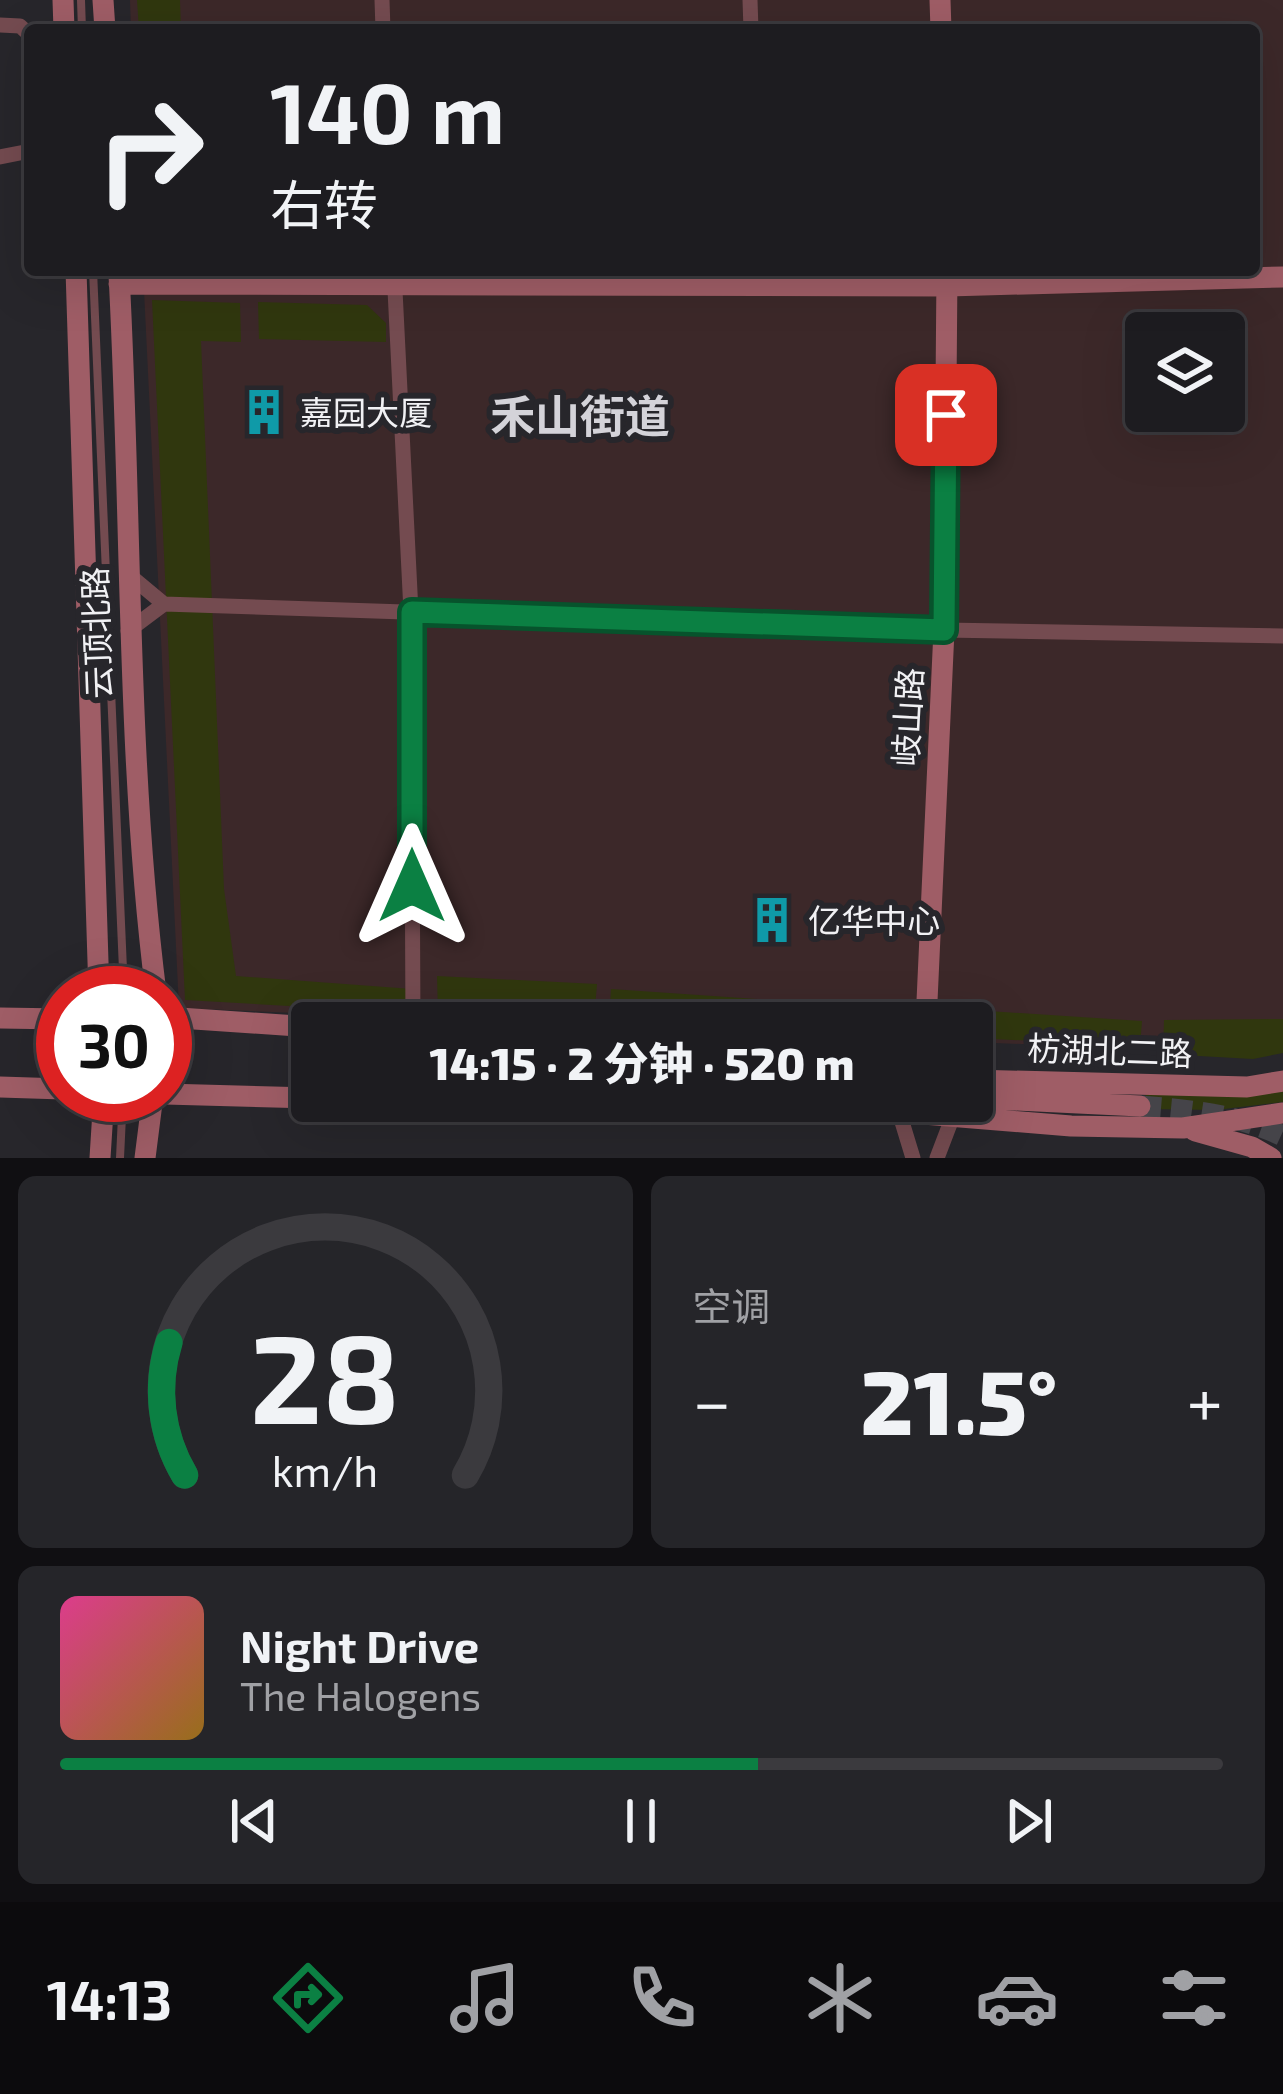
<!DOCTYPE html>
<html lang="zh">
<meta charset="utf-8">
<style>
body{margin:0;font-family:"Exo 2","Noto Sans SC",sans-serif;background:#252529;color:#f1f3f6;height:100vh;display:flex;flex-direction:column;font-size:45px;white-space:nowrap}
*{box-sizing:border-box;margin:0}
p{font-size:39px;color:#a0a1a5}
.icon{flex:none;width:66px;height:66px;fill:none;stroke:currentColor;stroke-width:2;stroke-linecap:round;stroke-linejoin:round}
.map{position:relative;height:1158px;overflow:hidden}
.sheet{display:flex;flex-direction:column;gap:18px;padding:18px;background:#100f12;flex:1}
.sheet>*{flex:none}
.top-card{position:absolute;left:24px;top:24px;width:1236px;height:252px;border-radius:12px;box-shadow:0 12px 48px #0002,0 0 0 3px #3b3a3e;background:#1d1c20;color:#f1f3f6;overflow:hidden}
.buttons{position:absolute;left:1125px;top:312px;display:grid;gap:24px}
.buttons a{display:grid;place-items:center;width:120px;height:120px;border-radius:12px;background:#1d1c20;box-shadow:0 12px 48px #0002,0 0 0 3px #3b3a3e;font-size:60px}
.speed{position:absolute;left:36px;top:966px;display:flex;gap:24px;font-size:60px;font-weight:700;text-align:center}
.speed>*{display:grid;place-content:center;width:156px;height:156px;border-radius:50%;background:#1d1c20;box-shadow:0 12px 48px #0002,0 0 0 3px #3b3a3e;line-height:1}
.speed .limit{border:18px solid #d22;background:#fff;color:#111}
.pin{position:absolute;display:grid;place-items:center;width:102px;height:102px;color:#fff;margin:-51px;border-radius:24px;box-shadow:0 6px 18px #0006}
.me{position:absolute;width:132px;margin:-66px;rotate:0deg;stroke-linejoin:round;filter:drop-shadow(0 0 9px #0008)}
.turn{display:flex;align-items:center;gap:42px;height:252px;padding:0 48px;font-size:54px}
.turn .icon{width:156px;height:156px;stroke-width:2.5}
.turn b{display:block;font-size:84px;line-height:102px}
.big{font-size:90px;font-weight:800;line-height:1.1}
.sheet .card{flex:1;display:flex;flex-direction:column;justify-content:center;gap:18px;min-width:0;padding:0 42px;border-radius:18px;background:#252529}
.sheet .dial{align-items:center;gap:0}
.dial svg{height:312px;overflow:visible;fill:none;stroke:#3b3a3e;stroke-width:7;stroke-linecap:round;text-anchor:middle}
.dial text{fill:#f1f3f6;stroke:none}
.song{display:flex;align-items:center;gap:36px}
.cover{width:144px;height:144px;border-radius:18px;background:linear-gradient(135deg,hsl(330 70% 55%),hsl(40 70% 35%))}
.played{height:12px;border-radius:6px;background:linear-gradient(90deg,#0b8043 60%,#3b3a3e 60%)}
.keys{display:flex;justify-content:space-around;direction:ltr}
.heat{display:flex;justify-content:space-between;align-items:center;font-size:66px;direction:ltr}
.sheet .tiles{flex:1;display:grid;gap:18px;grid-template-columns:1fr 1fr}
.card:last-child{grid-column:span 2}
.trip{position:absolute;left:291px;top:1002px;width:702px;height:120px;border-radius:12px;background:#1d1c20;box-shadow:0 12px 48px #0002,0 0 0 3px #3b3a3e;font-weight:800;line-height:120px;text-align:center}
.tab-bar{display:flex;height:192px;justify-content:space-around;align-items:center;background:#0c0b0d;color:#a0a1a5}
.tab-bar .icon{width:84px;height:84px}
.tab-bar .active{color:#0b8043}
.tab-bar b{font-size:54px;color:#f1f3f6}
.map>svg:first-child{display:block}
.commercial{fill:#3c2829;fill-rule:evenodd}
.green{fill:#30370e}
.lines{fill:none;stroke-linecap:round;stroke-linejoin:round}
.secondary-tunnel{stroke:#454449;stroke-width:21;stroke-dasharray:21 10;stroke-linecap:butt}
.lane{stroke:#744b50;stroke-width:8}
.street{stroke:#744b50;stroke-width:15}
.secondary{stroke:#9f5d66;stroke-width:21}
.route-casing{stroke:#07532c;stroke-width:30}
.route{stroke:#0b8043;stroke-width:21}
.labels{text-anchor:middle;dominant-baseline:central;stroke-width:12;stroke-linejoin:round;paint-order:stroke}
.poi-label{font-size:33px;fill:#f1f1f4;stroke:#27262b;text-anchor:start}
.street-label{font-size:33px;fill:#f1f1f4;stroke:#27262b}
.district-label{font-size:45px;font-weight:bold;fill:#d4d3d9;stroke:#27262b}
</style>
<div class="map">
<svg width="1283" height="1158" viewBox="0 0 1283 1158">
<rect width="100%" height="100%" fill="#27262b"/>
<!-- commercial -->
<path class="commercial" d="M130 0H1283V1047L1254 1054 972 1042V1023H537L179 1008 143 270H1254V30H131ZM1146 333H1224V411H1146Z"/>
<!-- green -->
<path class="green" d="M137 0H180L181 30H139Z
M152 300 240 303 241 342 201 341 224 889 236 976 412 989 411 1013 185 1000Z
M258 302 367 305 386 323V342L259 339Z
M437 976 597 984 594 1021 438 1014Z
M611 989 903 1009V1023L609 1020Z
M957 1009 1142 1021 1140 1046 972 1038V1023H963Z
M1283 1019V1053L1253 1059 1163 1054 1164 1020Z
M1146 1090H1283V1102L1216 1110 1145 1109Z"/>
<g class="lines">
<!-- secondary-tunnel -->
<path class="secondary-tunnel" d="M1140 1106C1190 1110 1236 1114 1283 1136"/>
<!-- lane -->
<path class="lane" d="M81 0 82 30
M93 270 124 993
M120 1158 123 1095"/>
<!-- street -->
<path class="street" d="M382 0 383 30
M750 0 751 30
M0 25 20 26 30 35
M0 157 30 151
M394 270 411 612 413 1023
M128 574 164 604 944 630 1283 636
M128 631 164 604
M899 1112 913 1158
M937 1158 953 1116"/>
<!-- secondary -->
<path class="secondary" d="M63 0 64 30
M103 0 105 30
M940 0 941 30
M76 270 99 993
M119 275C132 515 126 754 156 993
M119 284 948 286 1283 277
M165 1017 312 1027
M0 1018 63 1019
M926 1023 944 630 947 270
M972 1080 1247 1087 1283 1081
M0 1087 63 1089
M165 1094 312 1098
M972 1098 1140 1106
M436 1101 899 1112 1071 1126 1183 1128 1283 1113
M1195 1131 1252 1147 1271 1158
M100 1158 104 1095
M145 1158 153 1095"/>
</g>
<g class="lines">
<defs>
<path id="route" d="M412 886V612L944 630 946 415"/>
</defs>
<!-- route casing -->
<use href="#route" class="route-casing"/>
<!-- route -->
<use href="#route" class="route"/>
</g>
<!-- icons -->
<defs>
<symbol id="building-bare" viewBox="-9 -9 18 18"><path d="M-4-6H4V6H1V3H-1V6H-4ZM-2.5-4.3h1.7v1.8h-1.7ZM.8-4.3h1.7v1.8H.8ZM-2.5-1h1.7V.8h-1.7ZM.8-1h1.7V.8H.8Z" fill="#0f9aa8" stroke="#27262b" stroke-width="2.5" paint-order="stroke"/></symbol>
</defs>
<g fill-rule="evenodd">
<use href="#building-bare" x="231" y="379" width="66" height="66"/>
<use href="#building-bare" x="739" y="887" width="66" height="66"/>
</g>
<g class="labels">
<!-- poi labels -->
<g class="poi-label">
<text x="300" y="412">嘉园大厦</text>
<text x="808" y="920">亿华中心</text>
</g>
<!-- street labels -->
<g class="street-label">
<text transform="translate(96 633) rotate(-92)">云顶北路</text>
<text transform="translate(907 717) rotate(-87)">岐山路</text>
<text transform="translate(1110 1050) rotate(2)">枋湖北二路</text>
</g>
<!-- district labels -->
<g class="district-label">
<text x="580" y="415">禾山街道</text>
</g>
</g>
</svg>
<div class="buttons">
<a><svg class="icon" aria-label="layers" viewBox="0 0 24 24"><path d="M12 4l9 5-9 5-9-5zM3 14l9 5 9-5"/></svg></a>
</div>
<div class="speed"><div class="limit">30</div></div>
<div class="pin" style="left:946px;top:415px;background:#d93025"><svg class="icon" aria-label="arrive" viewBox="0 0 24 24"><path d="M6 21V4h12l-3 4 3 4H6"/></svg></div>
<svg class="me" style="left:412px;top:886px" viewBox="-20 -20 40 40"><path d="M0-17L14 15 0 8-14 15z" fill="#0b8043" stroke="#fff" stroke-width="4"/></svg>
<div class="trip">14:15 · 2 分钟 · 520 m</div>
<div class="top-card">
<div class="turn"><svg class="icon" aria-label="right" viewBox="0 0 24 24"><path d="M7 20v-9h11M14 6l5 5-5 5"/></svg><div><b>140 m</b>右转</div></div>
</div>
</div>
<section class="sheet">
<div class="tiles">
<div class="card dial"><svg viewBox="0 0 100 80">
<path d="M14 69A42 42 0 1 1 86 69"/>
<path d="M14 69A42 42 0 0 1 10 35" stroke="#0b8043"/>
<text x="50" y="56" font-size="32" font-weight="700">28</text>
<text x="50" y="72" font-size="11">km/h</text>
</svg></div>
<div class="card"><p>空调</p>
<div class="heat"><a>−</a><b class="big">21.5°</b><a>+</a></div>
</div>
<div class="card">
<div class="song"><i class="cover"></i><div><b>Night Drive</b><p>The Halogens</p></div></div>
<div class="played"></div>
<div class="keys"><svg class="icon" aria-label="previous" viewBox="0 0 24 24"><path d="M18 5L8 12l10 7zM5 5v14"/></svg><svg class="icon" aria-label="pause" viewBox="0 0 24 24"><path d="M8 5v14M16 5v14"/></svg><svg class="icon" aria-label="next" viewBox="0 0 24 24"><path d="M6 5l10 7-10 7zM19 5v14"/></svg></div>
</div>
</div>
</section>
<nav class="tab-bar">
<b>14:13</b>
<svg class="icon active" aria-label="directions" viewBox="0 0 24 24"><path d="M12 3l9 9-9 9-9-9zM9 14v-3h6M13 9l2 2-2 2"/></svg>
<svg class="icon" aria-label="music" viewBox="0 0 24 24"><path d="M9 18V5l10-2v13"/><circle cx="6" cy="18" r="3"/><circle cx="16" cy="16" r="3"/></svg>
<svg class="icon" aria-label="phone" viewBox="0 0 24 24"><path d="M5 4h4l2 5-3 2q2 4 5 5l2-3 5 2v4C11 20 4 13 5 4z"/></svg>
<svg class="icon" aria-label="climate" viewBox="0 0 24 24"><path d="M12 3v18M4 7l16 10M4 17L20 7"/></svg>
<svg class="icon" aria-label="car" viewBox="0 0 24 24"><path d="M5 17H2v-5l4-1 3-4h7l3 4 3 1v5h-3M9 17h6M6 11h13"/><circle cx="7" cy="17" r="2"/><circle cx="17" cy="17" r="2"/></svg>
<svg class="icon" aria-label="filters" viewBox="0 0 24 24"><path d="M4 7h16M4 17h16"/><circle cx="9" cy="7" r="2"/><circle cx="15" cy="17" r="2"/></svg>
</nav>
